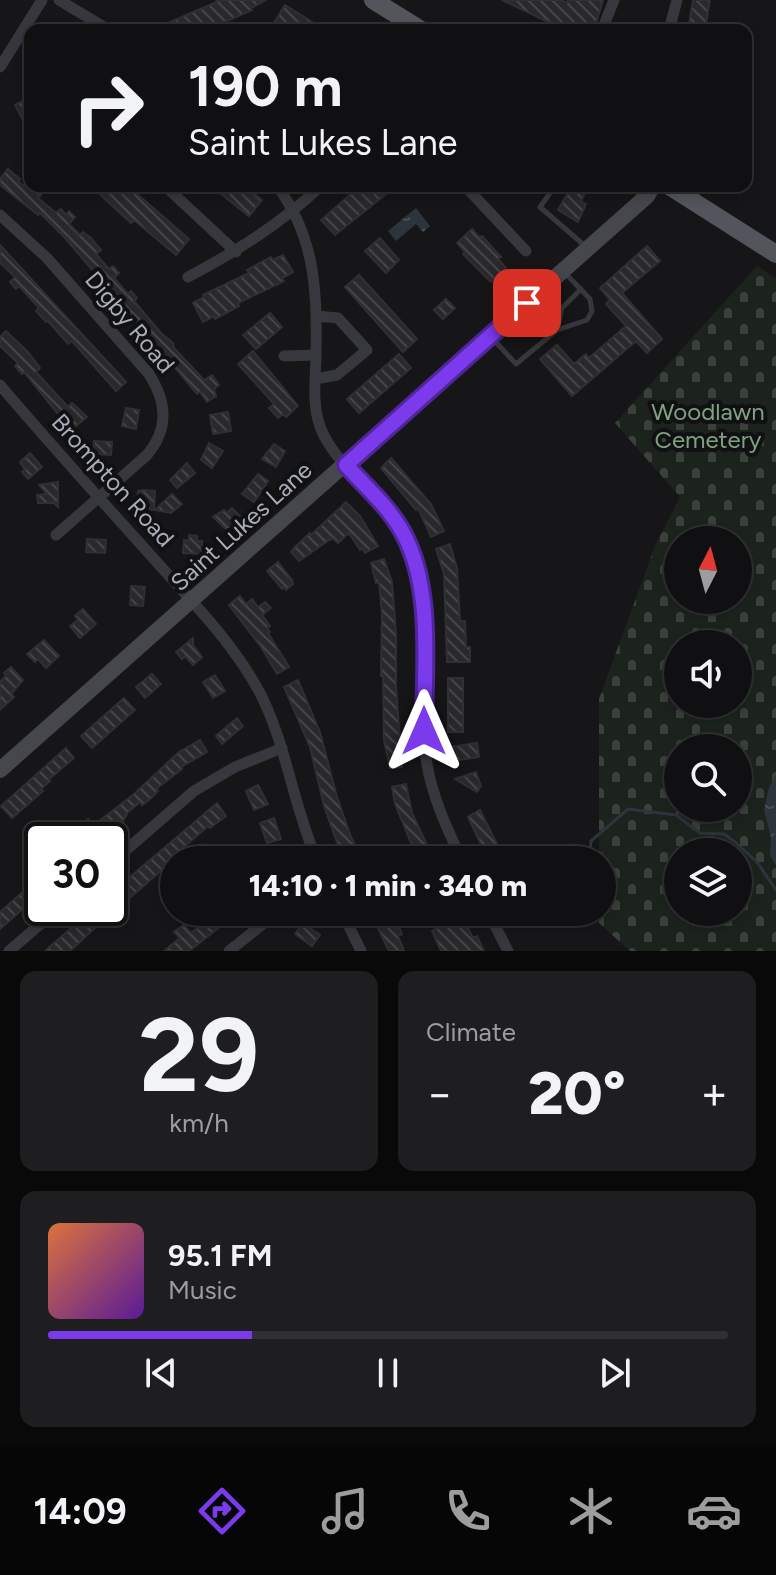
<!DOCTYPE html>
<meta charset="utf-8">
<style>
body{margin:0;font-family:Figtree,sans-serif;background:#1e1e20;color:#f1f3f6;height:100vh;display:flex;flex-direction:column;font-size:30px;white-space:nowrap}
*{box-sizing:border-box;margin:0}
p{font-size:26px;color:#9c9d9f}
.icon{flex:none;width:44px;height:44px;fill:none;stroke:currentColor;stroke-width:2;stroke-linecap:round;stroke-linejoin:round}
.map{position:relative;height:951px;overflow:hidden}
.sheet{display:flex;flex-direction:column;gap:20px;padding:20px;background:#09090a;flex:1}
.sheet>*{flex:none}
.guide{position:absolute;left:24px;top:24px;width:728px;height:168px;border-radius:16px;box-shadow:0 4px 12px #0003,0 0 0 2px #303032;background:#101012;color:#f1f3f6;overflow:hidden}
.needle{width:52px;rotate:6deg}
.tools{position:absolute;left:664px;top:526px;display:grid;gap:16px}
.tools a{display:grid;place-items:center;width:88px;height:88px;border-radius:50%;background:#101012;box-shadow:0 4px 12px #0003,0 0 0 2px #303032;font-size:40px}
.speed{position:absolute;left:24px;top:822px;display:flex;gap:16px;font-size:40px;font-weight:700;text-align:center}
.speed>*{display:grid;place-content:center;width:104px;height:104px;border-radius:50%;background:#101012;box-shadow:0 4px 12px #0003,0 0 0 2px #303032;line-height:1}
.speed .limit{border:4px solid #111;border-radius:12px;background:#fff;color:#111}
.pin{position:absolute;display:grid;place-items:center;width:68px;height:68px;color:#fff;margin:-34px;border-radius:16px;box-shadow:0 4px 12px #0006}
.me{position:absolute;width:88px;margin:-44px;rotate:0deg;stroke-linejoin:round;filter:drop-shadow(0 0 6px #0008)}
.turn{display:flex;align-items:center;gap:28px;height:168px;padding:0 32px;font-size:36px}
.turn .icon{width:104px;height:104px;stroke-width:2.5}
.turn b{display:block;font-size:56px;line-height:68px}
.big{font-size:60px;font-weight:800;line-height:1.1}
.sheet .card{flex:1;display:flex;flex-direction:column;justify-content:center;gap:12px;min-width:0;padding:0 28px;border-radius:16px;background:#1e1e20}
.sheet .dial{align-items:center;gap:0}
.dial b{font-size:104px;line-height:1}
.song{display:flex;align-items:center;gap:24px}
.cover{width:96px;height:96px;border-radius:12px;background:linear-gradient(135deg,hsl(20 70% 55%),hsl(270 70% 35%))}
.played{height:8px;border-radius:4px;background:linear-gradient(90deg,#7c3aed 30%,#303032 30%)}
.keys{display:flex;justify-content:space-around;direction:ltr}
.heat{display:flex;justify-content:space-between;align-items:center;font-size:44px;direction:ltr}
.sheet .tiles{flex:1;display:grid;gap:20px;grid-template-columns:1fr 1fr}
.card:last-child{grid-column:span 2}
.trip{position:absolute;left:160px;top:846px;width:456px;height:80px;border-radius:40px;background:#101012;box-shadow:0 4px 12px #0003,0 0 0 2px #303032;font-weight:800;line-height:80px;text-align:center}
.tab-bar{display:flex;height:128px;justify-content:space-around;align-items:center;background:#060607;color:#9c9d9f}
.tab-bar .icon{width:56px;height:56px}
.tab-bar .current{color:#7c3aed}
.tab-bar b{font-size:36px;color:#f1f3f6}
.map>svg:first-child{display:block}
.cemetery{fill:url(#cemetery-stones);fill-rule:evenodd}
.water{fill:url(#water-ripples)}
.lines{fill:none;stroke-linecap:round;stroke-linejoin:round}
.stream{stroke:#2c353c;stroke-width:3}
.building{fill:url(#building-back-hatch);stroke:#303034;stroke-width:2}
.lane{stroke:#37383d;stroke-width:5}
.street{stroke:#37383d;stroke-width:11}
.secondary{stroke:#45474d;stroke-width:16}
.primary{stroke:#53555c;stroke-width:18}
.route-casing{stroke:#51269a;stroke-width:20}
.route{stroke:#7c3aed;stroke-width:14}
.labels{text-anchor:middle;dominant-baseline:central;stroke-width:8;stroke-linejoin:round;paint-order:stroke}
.street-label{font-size:24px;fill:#a8adb8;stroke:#111113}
.park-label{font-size:24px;fill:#7fa381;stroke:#111113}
</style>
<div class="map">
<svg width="776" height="951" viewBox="0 0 776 951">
<defs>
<pattern id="cemetery-stones" width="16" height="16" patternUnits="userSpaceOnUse" patternTransform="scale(2)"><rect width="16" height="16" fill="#1c231d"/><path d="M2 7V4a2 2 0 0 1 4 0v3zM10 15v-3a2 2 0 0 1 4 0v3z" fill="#3a403c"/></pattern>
<pattern id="water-ripples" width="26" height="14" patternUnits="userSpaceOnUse" patternTransform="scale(2)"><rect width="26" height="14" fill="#2c353c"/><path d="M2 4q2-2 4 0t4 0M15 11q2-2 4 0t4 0" fill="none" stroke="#485056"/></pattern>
<pattern id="building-back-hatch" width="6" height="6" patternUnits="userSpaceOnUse" patternTransform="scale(2)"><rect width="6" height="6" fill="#29292c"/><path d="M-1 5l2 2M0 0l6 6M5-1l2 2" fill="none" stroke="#454548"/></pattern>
</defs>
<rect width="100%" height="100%" fill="#161618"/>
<!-- cemetery -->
<path class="cemetery" d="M757 266 776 278V951H630L599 923V912H602V860H599V699L655 546 680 497 615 423ZM678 540H738V600H678ZM678 644H738V704H678ZM678 748H738V808H678ZM678 852H738V912H678Z"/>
<!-- water -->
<path class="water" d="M416 208 430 226 423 232 416 224 396 241 388 231Z
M776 775V865L770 856 771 838 764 810 769 788Z"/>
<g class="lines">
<!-- stream -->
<path class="stream" d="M589 860 591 841 628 809 676 815 700 833 724 834 735 842 757 862 776 890"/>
</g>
<!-- building -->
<path class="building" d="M216 0H266L251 8 252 10 207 30H174L170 22 217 2Z
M502 0H561L567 3 568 0H603L594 30H555L557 26Z
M693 0H710L705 30H688Z
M285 5 325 30H286L274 23Z
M30 97V134L15 105Z
M8 169 20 179 18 182 41 195 38 198 56 213 61 209 66 215 69 211 75 217 69 224 80 235 83 232 91 238 101 250 96 254 109 269 113 266 119 273 114 278 128 294 131 291 137 298 134 301 161 333 173 343 174 348 204 380 212 375 219 385 214 389 216 396 207 402 200 392 197 394 66 239 40 213 38 215 0 185V179Z
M91 186H128L189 239 176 255 134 220 131 223Z
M211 186H244L262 200 249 216Z
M360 186H396L335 235 321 220Z
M572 186 586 190 581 202 586 204 578 222 558 210Z
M472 229 480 238 482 236 501 257 498 259 506 268 491 282 463 254 465 252 457 243Z
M380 238 399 260 386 273 365 251Z
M0 245 126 382 116 391 72 341 68 344 48 321 46 322 36 311 39 308 19 286 16 289 10 282 15 277 0 263Z
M647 246 660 261 622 293 662 339 647 353 636 341 572 396 540 359 557 345 574 364 586 354 589 358 626 326 606 304 610 300 600 288Z
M283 255 293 272 282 278 284 281 238 303 239 306 215 319 214 316 203 322 193 303 204 297 203 295 249 273 247 270 271 257 273 260Z
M359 275 417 339 403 352 345 287Z
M446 299 455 308 443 319 434 310Z
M270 313 282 327 256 349 243 335Z
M6 331 28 352 40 368 36 372 68 407 72 403 87 417 71 430 24 372 22 374 15 366 18 363 0 346V337Z
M253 351 298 406 286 417 283 414 278 418 269 408 274 404 238 364Z
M399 354 411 368 359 413 347 399Z
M126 408 139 410 136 429 122 426Z
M228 412 231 431 213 434 210 415Z
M94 441 112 442 111 455 93 454Z
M209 443 223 451 212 468 201 460Z
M274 444 285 451 276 467 262 459Z
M30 453 42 467 28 479 22 472 25 470 20 462Z
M391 458 431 504 444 531 431 537 418 508 416 510 381 468Z
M187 463 195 473 177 488 170 480Z
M258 474 268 481 254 502 242 494Z
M58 482V507L54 503H38L37 495 47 494 39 485Z
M142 490 155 491 154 510 141 509V501H137L138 491Z
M172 494 182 504 171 513 155 510Z
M346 502 360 516 378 546 365 553 362 548 360 550 349 533 338 543 332 538 299 561 291 552 295 547 310 533 311 535Z
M232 508 241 517 228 531 213 517 224 510 227 513Z
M189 535 197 536V541H202V554L183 553 184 540 189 541Z
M87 539 106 540 105 553 86 552Z
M450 544 457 568 460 621H465L466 647H470V662H447L444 574 436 549Z
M384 559 392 582 396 634V687L402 767 390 768 384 741 383 676H381L382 614 379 582 376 583 371 563Z
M278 562 292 580 293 584 286 590 284 587 282 589 267 571Z
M131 586 145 587 143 606 130 605Z
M240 596 246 604 252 599 258 607 265 602 271 608 262 615 270 626 267 628 270 632 268 633 289 667 277 674 261 647 229 605Z
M83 609 96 624 80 638 70 626 78 620 75 616Z
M193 638V645L202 657 193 665 185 656 182 659 176 652Z
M44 640 59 656 46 668 38 659 35 662 27 654Z
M11 667 23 680 11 694 14 697 0 710V682L6 676 4 673Z
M152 674 161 684 145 698 136 687Z
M215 675 225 691 213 698 203 682Z
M448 678H463V732H448Z
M298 680 320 732 337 797 351 837 361 857 356 860H345L338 845 324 806 310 747 284 687Z
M124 698 135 710 92 748 81 736Z
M237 718 243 726 222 744 216 736Z
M200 740 207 752 181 767 182 769 156 789 158 791 149 800 142 805 140 802 128 812 123 821 101 840H77L85 833 80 826 88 819 94 825 134 794 179 752Z
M477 743 479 757 452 761 450 747Z
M66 748 74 758 48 780 50 781 41 789 43 791 12 818 1 806Z
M476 772 481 786 477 792 455 779Z
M406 784 412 813 434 860H418L395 804 392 787Z
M258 785 268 804 254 810 246 791Z
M217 803 226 816 210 828 208 826 176 854 179 860H174V864L170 868 167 865 163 869 110 915V894Z
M480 810 505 860H488L468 817Z
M274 818 281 839 267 843 260 823Z
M42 875V892L0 929V912Z
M94 908 105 919 83 939 70 951H45Z
M217 912 226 922 189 951H164L180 938 174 932 184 925 191 933Z
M370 912H387L396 928 399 927 402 934 398 936 404 951H389Z
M444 912H460L473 938 477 936 484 951H441L432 931 447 923Z
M303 923 320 935 312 946 295 934Z"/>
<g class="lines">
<!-- lane -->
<path class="lane" d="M555 186 540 207 584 245
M557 330 562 308 581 289
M491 337 516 364 557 330 587 320 592 311 590 299 565 273"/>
<!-- street -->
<path class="street" d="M59 0 109 30
M602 30 614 0
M669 30 677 0
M0 67 42 0
M165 186 236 252
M277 186C317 239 317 296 316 359 315 379 313 401 318 420 329 465 393 502 412 553 436 618 417 690 426 758 431 794 446 827 462 860
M465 186 526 251
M0 215 47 258 149 374C167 402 169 429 147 455L56 535
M188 277C237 251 280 224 321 186
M284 356 316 355
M315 379 337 375 367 350 338 318 316 316
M0 385C50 444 102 501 154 559 191 601 233 642 260 693 287 746 293 806 317 860
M110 864 194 791 235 767 282 748
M342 912 361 951
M488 912 508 951
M9 951 59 908
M229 951 278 912"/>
<!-- secondary -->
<path class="secondary" d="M0 770 647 196 653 186"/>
<!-- primary -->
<path class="primary" d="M373 0 421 30
M669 186 776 254"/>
</g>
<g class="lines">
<defs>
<path id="route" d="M424 731C424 668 434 587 402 531 388 506 365 486 346 465L527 303"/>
</defs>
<!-- route casing -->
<use href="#route" class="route-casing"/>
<!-- route -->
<use href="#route" class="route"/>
</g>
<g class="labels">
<!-- street labels -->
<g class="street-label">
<text transform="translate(130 322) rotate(50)">Digby Road</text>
<text transform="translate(113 480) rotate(48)">Brompton Road</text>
<text transform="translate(241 526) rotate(-42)">Saint Lukes Lane</text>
</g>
<!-- park labels -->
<g class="park-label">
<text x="708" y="411">Woodlawn<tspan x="708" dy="28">Cemetery</tspan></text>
</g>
</g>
</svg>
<div class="tools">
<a><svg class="needle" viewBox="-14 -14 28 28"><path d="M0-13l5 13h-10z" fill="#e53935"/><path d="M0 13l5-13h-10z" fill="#9c9d9f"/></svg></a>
<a><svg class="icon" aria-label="sound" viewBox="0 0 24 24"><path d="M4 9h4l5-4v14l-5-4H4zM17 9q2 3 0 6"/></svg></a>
<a><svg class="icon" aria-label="search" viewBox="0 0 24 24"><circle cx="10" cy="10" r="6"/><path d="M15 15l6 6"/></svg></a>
<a><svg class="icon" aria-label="layers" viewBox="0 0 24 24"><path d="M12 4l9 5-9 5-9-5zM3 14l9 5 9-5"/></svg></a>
</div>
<div class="speed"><div class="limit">30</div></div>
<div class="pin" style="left:527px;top:303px;background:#d93025"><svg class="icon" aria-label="arrive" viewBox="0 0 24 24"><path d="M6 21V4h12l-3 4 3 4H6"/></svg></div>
<svg class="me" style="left:424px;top:731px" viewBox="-20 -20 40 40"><path d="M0-17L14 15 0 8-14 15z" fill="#7c3aed" stroke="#fff" stroke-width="4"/></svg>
<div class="trip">14:10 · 1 min · 340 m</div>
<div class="guide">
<div class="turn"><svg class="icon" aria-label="right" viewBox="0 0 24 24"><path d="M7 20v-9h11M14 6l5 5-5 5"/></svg><div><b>190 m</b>Saint Lukes Lane</div></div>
</div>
</div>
<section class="sheet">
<div class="tiles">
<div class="card dial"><b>29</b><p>km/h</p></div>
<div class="card"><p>Climate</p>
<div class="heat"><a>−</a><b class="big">20°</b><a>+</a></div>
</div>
<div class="card">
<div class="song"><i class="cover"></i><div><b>95.1 FM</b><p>Music</p></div></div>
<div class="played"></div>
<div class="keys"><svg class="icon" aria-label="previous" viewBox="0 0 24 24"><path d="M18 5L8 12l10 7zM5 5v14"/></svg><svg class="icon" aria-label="pause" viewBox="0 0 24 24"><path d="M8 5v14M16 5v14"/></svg><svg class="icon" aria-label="next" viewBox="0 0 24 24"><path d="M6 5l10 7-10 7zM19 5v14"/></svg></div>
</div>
</div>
</section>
<nav class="tab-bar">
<b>14:09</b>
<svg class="icon current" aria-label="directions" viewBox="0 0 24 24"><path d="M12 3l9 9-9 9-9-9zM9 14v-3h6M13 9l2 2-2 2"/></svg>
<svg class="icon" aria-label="music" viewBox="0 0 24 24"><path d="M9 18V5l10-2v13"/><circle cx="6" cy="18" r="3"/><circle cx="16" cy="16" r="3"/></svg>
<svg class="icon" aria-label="phone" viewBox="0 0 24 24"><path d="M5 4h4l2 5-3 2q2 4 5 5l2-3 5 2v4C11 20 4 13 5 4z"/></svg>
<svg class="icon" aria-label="climate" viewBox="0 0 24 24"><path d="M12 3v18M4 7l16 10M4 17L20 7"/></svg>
<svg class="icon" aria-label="car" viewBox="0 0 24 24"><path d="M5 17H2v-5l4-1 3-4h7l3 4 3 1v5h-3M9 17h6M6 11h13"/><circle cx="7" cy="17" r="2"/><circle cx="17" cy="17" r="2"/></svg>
</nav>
